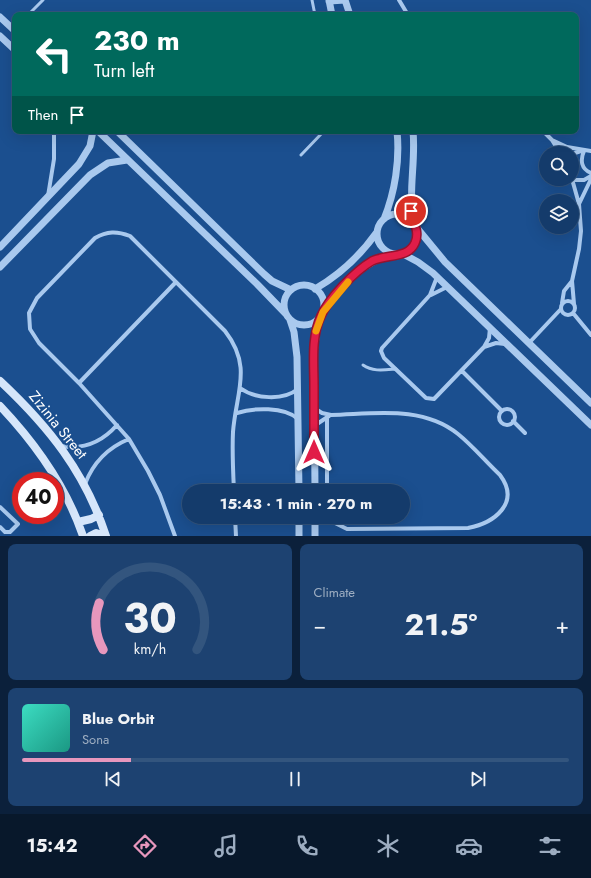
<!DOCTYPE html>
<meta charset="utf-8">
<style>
body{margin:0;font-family:Jost,sans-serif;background:#1d4271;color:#f1f3f6;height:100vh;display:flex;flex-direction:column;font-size:15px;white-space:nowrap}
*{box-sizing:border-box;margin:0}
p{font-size:13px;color:#9dadc1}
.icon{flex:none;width:22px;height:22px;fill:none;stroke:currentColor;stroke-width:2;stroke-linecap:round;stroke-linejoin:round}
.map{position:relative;height:536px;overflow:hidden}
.side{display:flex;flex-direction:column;gap:8px;padding:8px;background:#0b203b;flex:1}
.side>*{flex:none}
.hud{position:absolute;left:12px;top:12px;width:567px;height:122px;border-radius:8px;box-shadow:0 4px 16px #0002,0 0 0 1px #33557e;background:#00695c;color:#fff;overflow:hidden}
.fabs{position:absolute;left:539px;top:146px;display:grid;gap:8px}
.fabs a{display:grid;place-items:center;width:40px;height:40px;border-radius:50%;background:#143b6b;box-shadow:0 4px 16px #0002,0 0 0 1px #33557e;font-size:20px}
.speed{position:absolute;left:12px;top:472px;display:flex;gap:8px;font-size:20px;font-weight:700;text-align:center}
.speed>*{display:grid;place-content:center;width:52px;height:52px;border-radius:50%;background:#143b6b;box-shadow:0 4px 16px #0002,0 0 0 1px #33557e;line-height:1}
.speed .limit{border:6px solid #d22;background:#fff;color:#111}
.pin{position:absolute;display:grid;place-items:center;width:34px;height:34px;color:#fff;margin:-17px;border:2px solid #fff;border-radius:50%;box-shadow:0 1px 4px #0007}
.me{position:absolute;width:44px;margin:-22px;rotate:0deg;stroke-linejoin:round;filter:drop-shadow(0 0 3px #0008)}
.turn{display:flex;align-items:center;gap:14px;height:84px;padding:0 16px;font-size:18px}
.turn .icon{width:52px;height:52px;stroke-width:2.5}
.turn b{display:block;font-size:28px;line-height:34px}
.then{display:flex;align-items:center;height:38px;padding:0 16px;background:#0003;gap:8px;font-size:15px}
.big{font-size:30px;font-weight:700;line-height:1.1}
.side .tile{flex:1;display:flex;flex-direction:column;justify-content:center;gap:6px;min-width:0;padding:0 14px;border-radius:8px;background:#1d4271}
.side .dial{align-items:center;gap:0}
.dial svg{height:104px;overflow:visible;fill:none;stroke:#33557e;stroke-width:7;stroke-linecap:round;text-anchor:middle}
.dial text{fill:#f1f3f6;stroke:none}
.song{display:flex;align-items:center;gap:12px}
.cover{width:48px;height:48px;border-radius:6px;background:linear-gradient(135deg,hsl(170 70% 55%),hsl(170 70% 35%))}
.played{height:4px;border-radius:2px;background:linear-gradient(90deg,#e797bd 20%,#33557e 20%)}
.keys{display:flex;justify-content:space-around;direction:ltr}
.heat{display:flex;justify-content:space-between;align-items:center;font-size:22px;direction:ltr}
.side .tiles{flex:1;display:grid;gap:8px;grid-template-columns:1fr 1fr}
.tile:last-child{grid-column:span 2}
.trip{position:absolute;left:182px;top:484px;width:228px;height:40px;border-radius:20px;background:#143b6b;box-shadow:0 4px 16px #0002,0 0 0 1px #33557e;font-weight:700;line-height:40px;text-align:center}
.dock{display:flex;height:64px;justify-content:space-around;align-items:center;background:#08182b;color:#9dadc1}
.dock .icon{width:28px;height:28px}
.dock .active{color:#e797bd}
.dock b{font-size:18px;color:#f1f3f6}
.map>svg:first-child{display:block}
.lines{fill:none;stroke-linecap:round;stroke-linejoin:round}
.service{stroke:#a9c9ee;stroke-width:3}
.minor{stroke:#a9c9ee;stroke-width:4}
.tertiary{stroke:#a9c9ee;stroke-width:7}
.secondary{stroke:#d6e6fa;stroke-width:8}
.route-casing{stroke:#92132f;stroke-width:10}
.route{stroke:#e11d48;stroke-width:7}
.slow{stroke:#f59e0b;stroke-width:7}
.labels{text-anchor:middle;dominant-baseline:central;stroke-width:4;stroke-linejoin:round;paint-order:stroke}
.street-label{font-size:15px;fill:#fff;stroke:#1b4f8f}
</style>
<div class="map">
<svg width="591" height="536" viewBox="0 0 591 536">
<rect width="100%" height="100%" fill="#1b4f8f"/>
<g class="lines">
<!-- service -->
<path class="service" d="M312 0 315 15
M28 15 43 0
M301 155 324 131
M363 365C373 372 384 370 396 369"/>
<!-- minor -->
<path class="minor" d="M399 0 408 15
M543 131 552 140 560 153
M552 140 567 147 591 151
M584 151C580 160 581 169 591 173
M572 154 581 151
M572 179 579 204 581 231 579 249 572 281 574 304
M573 180H584L591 176
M48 196 54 159V131
M579 204 591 179
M437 277 430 295 382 348 381 351 384 358 426 398 434 399 484 347 489 338 490 328
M431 295 447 287
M561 308a7 7 0 1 1 14 0a7 7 0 1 1-14 0Z
M562 303 564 291 572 281
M573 313 591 335
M529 343 560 310
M484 347 496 343 505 344
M462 371 502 411
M79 383 176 282
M240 388C255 399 283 401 298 389
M314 408 322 413 331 415C374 414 422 405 458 434 473 446 486 462 500 475 521 503 494 523 468 528L347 529 335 523 330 517
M499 417a8 8 0 1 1 16 0a8 8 0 1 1-16 0Z
M237 413C253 408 284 406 298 419
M327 417V491
M513 421 525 433
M314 426 329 416
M61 446C84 450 102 442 117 425
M85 484C93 463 107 448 129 439
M0 507 18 524 10 532H5L0 527
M235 517 236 536
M175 536 160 495 148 471 129 439 79 383 39 343 30 329 29 313 37 298 95 238C107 231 117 231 130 236L225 331C253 367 236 392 233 432 232 452 233 471 234 491"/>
<!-- tertiary -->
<path class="tertiary" d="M329 0 332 15
M345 0 350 15
M329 1 345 0
M0 17 15 31
M0 36 15 50
M98 131 257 284 286 314
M117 131 264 274 272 281 291 290
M377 234a20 20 0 1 1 40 0a20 20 0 1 1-40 0Z
M384 219C395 192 400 160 397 131
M413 222C408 191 416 161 413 131
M417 228 445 262 591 403
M0 247 79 164 90 146 93 131
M403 254 418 262 433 273 591 425
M0 267 90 175 108 163 127 160
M284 305a20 20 0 1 1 40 0a20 20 0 1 1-40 0Z
M315 289C341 274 360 256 377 232
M323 312C341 288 363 259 394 255
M290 320 294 332 297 357 299 491
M315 491 314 353 317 329 320 318
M299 517V536
M315 517V536"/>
<!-- secondary -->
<path class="secondary" d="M0 381C49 427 85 472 106 536
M0 406C36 444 66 486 83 536
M78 522 91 519 99 515
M90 536 96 533 104 536"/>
</g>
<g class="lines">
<defs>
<path id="route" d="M314 452C314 430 314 407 314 385 314 363 311 337 321 316 329 298 355 271 372 261 386 254 408 259 415 243 420 232 413 222 411 211"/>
</defs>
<!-- route casing -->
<use href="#route" class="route-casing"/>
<!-- route -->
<use href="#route" class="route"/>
<!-- slow -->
<path class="slow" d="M316 331 323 312 348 282"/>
</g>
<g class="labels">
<!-- street labels -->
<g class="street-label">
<text transform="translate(58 425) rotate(51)">Zizinia Street</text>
</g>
</g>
</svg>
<div class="fabs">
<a><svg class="icon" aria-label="search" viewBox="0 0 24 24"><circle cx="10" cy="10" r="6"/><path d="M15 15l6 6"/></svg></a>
<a><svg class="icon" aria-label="layers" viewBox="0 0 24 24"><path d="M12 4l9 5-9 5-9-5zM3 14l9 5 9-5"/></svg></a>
</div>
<div class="speed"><div class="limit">40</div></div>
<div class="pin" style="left:411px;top:211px;background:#d93025"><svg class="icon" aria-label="arrive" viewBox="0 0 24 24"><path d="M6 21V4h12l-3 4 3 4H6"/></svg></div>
<svg class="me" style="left:314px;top:452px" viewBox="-20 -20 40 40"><path d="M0-17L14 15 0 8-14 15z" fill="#e11d48" stroke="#fff" stroke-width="4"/></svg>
<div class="trip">15:43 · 1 min · 270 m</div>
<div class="hud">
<div class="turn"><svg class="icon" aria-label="left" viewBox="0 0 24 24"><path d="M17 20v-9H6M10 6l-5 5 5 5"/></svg><div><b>230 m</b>Turn left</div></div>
<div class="then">Then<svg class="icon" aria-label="arrive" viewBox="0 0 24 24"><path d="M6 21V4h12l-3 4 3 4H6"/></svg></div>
</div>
</div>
<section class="side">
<div class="tiles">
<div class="tile dial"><svg viewBox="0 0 100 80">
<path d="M14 69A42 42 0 1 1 86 69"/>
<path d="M14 69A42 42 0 0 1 11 33" stroke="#e797bd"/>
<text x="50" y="56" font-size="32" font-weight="700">30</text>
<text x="50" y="72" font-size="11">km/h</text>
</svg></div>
<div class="tile"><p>Climate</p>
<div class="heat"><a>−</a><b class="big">21.5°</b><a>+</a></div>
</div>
<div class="tile">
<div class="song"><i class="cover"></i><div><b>Blue Orbit</b><p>Sona</p></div></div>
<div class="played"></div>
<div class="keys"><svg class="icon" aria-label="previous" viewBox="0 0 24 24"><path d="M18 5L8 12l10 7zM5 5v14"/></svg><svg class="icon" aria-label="pause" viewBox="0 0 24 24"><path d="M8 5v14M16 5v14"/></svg><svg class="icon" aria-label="next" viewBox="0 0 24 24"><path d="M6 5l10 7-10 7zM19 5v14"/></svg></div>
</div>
</div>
</section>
<nav class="dock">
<b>15:42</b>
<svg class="icon active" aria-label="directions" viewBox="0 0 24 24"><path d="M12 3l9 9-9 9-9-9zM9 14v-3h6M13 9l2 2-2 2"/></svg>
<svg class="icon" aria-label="music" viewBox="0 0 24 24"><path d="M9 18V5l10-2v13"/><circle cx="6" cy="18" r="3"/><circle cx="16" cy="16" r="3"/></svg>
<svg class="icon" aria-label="phone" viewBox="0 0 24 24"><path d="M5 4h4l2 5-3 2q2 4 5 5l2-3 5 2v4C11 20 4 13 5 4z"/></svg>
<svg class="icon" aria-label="climate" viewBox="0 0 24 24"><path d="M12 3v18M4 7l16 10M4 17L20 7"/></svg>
<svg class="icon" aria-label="car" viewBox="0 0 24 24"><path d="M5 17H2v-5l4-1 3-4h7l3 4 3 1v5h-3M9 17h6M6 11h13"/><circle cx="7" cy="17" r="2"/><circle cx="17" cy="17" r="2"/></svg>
<svg class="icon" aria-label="filters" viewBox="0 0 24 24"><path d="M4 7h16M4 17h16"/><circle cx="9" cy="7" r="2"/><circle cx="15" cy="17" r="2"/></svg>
</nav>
